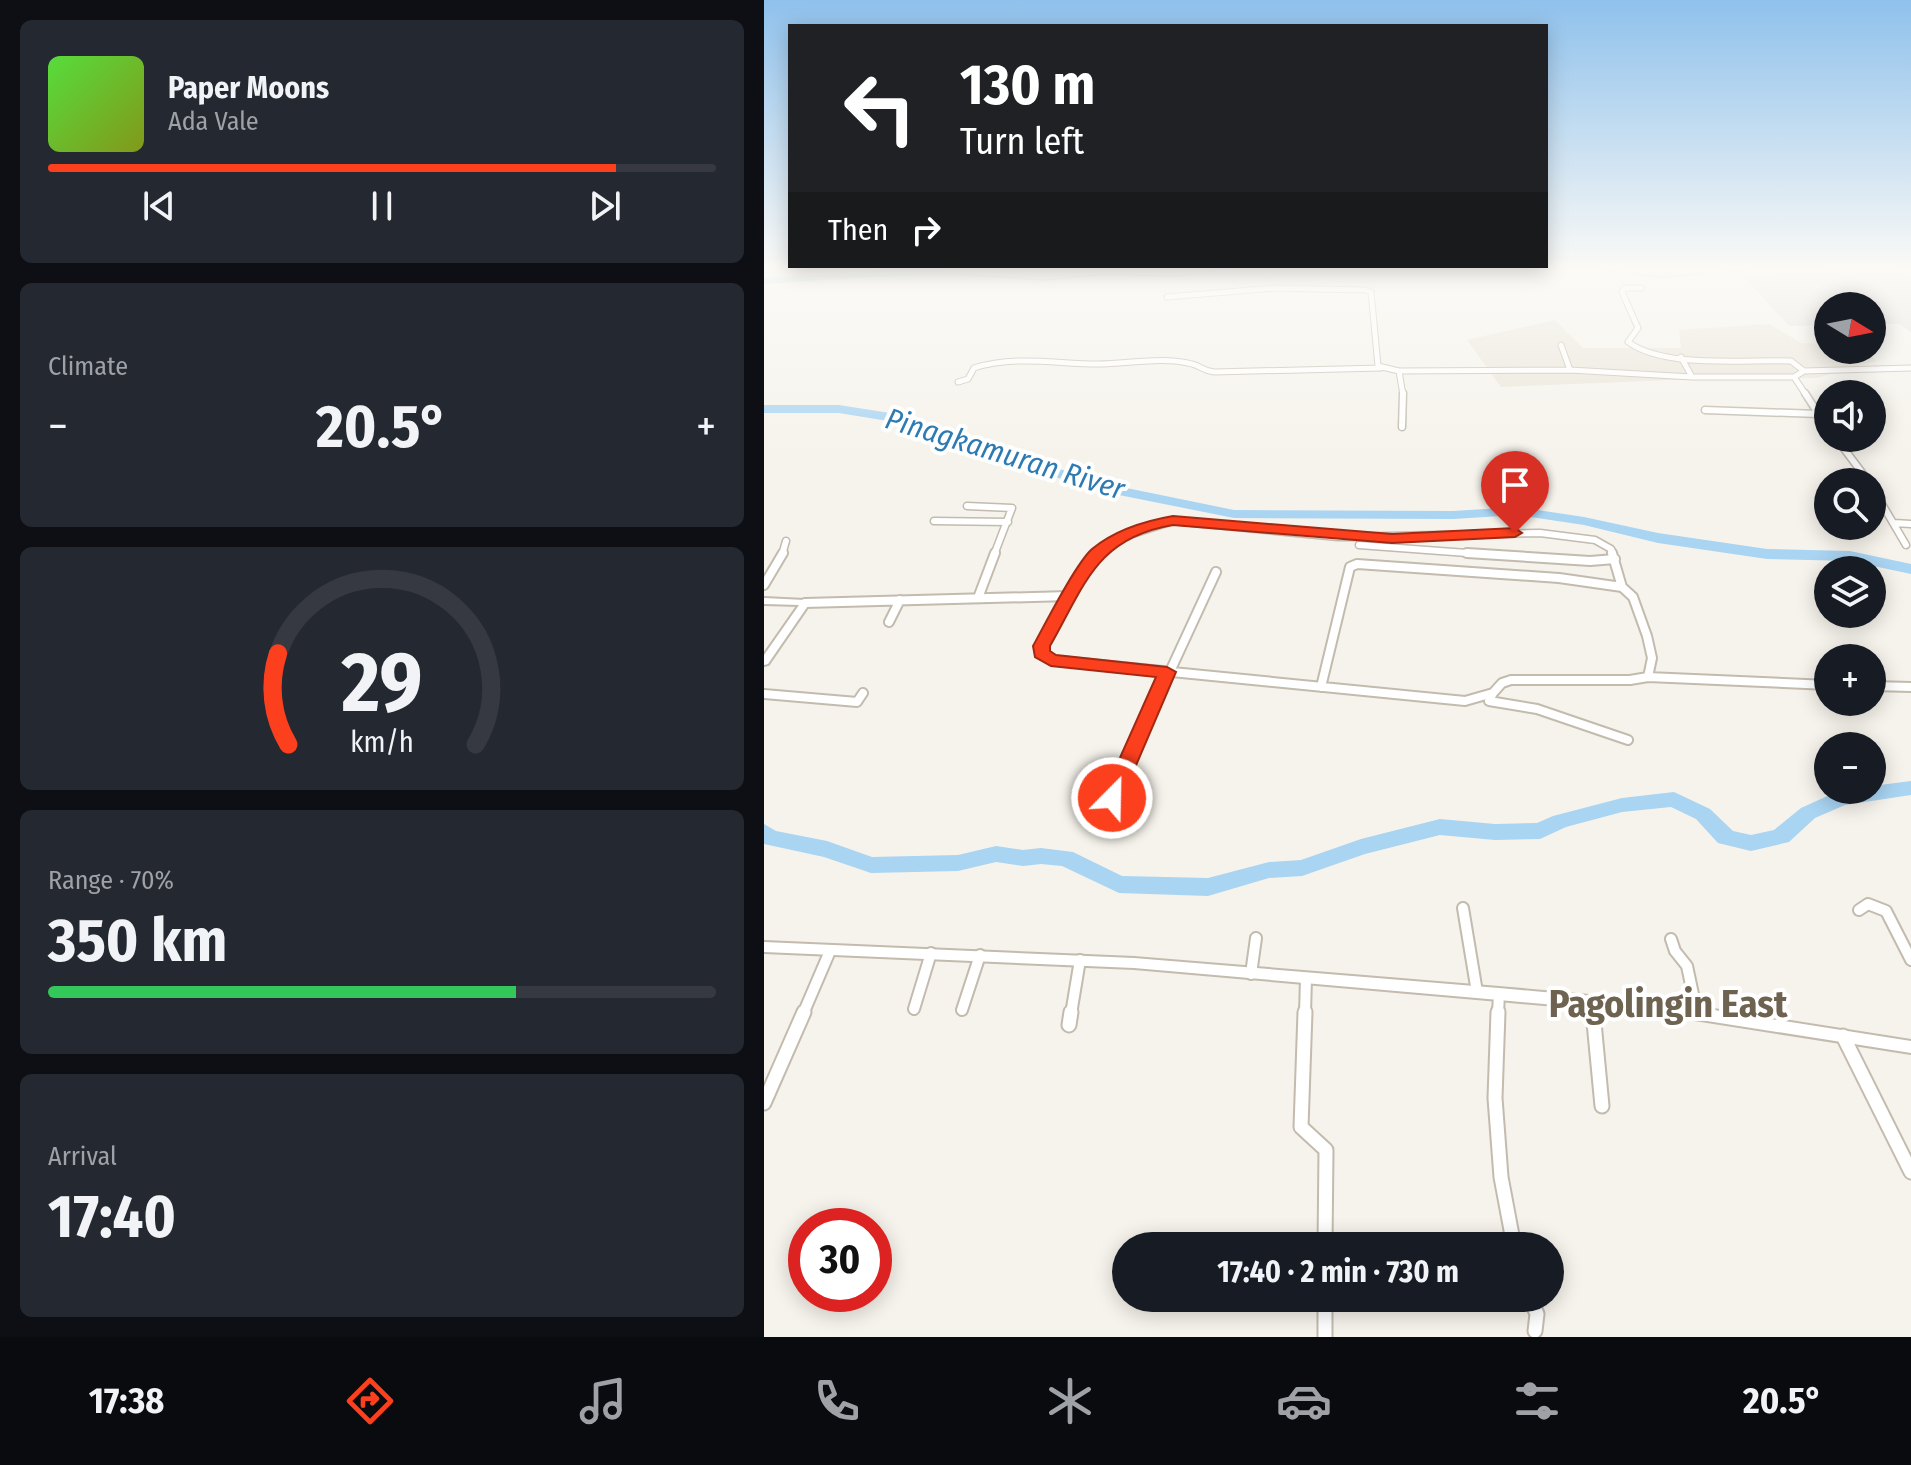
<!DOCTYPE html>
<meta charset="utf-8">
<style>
body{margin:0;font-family:"Fira Sans Condensed",sans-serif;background:#242831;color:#f1f3f6;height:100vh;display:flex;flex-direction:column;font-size:30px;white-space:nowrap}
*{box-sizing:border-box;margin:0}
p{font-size:26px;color:#9ea1a6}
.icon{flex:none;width:44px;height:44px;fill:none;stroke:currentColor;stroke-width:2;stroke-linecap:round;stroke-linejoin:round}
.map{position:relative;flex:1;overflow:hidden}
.side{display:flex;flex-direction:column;gap:20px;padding:20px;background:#0d0f14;width:764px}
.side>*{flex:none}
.top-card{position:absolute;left:24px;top:24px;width:760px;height:244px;border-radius:0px;box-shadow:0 4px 20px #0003;background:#202124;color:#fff;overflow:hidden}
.needle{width:52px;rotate:100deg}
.controls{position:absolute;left:1050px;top:292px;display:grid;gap:16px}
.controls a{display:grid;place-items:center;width:72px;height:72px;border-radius:50%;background:#171b24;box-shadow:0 4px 20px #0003;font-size:40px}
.speed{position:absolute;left:24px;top:1208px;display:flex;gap:16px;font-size:40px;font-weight:700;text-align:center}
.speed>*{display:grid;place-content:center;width:104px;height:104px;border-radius:50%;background:#171b24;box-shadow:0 4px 20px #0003;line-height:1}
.speed .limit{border:12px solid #d22;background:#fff;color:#111}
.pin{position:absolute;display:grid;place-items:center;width:68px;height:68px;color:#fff;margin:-82px -34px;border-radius:50% 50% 50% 0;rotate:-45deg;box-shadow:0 0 8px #0007}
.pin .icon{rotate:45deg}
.me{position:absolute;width:88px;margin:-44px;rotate:23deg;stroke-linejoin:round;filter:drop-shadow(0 0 6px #0008)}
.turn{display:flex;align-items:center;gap:28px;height:168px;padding:0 40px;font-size:36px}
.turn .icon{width:104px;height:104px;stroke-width:2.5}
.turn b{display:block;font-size:56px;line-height:68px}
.then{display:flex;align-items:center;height:76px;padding:0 40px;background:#0003;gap:16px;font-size:30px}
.big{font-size:60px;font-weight:700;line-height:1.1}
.side .card{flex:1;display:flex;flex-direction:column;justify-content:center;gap:12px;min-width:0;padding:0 28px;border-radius:12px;background:#242831}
.side .dial{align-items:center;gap:0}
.dial svg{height:208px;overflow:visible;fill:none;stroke:#363941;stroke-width:7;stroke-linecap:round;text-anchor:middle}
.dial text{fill:#f1f3f6;stroke:none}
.song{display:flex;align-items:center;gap:24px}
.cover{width:96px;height:96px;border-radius:12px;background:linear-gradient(135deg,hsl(110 70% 55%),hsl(70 70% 35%))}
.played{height:8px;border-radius:4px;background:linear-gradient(90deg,#fc3f1d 85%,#363941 85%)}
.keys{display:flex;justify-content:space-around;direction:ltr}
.heat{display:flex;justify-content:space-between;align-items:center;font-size:44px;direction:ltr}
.charge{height:12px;border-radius:6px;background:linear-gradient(90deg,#34c759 70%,#363941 0)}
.trip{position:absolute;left:348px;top:1232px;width:452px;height:80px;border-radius:40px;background:#171b24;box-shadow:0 4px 20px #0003;font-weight:700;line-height:80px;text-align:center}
.dock{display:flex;height:128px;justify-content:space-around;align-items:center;background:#090b0e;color:#9ea1a6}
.dock .icon{width:56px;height:56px}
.dock .current{color:#fc3f1d}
.dock b{font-size:36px;color:#f1f3f6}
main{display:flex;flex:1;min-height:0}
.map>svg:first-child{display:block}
.residential{fill:#eae5da}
.industrial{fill:#e6e2dd}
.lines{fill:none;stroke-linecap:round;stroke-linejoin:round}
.stream{stroke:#a9d4f2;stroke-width:2}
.river{fill:#a9d4f2;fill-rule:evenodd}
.minor-far4-casing{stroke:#c2bbae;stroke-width:7}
.minor-far3-casing{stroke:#c2bbae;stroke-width:9}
.minor-far2-casing{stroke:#c2bbae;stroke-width:12}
.minor-far1-casing{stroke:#c2bbae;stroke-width:14}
.minor-casing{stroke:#c2bbae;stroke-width:17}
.tertiary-casing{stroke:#c2bbae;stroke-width:4}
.minor-far4{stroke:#fff;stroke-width:5}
.minor-far3{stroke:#fff;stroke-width:6}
.minor-far2{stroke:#fff;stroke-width:8}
.minor-far1{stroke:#fff;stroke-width:10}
.minor{stroke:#fff;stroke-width:13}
.tertiary{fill:#fff;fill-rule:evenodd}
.route{fill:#fc3f1d;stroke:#a42913;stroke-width:2}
.labels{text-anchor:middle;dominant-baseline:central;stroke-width:8;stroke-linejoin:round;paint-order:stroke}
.water-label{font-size:30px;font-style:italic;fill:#2e7ab2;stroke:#fff}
.near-quarter-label{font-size:38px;font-weight:bold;fill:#6e6250;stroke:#fff}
</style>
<main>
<section class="side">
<div class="card">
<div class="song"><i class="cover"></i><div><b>Paper Moons</b><p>Ada Vale</p></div></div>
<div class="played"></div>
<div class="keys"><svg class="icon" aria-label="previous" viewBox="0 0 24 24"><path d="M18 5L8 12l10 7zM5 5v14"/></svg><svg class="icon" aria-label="pause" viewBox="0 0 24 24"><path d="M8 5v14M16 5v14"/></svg><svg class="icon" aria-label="next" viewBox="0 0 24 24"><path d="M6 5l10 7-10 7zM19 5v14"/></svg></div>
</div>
<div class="card"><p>Climate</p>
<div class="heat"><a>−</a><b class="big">20.5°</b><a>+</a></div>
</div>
<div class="card dial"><svg viewBox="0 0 100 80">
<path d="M14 69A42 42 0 1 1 86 69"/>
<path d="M14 69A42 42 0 0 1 10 34" stroke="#fc3f1d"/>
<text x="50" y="56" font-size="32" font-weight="700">29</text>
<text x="50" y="72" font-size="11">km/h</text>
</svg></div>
<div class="card"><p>Range · 70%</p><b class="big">350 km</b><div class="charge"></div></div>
<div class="card"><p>Arrival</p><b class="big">17:40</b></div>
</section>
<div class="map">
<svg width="1147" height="1337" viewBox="0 0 1147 1337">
<rect width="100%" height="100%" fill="#f6f3ec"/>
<!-- residential -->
<path class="residential" d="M791 320 819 348H917L915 330 1005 324 1037 343 1064 344V350H1103L1112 361 1053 378H958L737 387 703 340Z"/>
<!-- industrial -->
<path class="industrial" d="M1094 267H1125L1147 281V332L1135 324H1108V306H1064V325L1025 326 982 279Z"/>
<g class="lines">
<!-- stream -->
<path class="stream" d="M810 267 896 277 1029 267
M1043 267H1065
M1138 267 1147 269
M171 272 279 280 340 274 412 276 484 267"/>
<!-- river -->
<path class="river" d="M171 267H205L175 273 0 284V278Z
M0 405H75L126 413 338 483 470 510 689 511 753 507 820 517 894 533 1003 549 1086 551 1147 564V574L1086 561 1003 559 894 543 820 525 753 515 689 519 470 518 330 490 124 421 75 413H0Z
M1147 781V795L1081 805 1051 818 1025 842 987 851 954 843 932 819 907 807 858 812 802 827 776 839 731 840 676 835 601 854 538 876 505 878 444 896 355 893 298 866 277 864 259 866 232 862 194 871 107 873 60 857 0 844V824L12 831 63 841 108 857 194 855 232 846 259 850 277 848 309 852 358 876 444 878 505 862 537 860 597 839 676 819 731 824 773 823 789 816 858 798 910 792 946 809 969 831 987 835 1010 830 1037 808 1070 793 1108 790V786Z"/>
<defs>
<path id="minor-far4" d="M877 288H860L858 292 874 328 864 342C901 369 982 359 1027 361L1040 371
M403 297 510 288 601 290 607 292 614 366 635 371 806 370 928 377H1030
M797 345 806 370
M917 357 928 377
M635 371 639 395
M194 382 204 379 210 368C251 355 292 364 334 364 364 364 399 356 428 364 437 366 439 371 450 372L617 368
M1042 395 1030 377 1040 371 1147 368"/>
<path id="minor-far3" d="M1041 393 1064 429
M941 410 1054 414
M638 427 639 393
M1072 438 1105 482
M1108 487 1142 545
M203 506 248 508 230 555
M170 521 244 522
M1130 523 1147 524
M595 545 730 555
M18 555 22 541
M335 555 359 537 409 521 574 537 776 533 831 540 847 549 849 555"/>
<path id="minor-far2" d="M337 553 313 581 277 646V653L287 660 701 701 729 693 738 683 747 680H866L884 677
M703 553 826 561 851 559
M848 553 858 587 869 597 883 636 888 658 884 677
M0 585 19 553
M214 598 231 553
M41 603 305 596
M125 622 136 600
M884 677 1064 685
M1108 686 1147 687
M557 687 586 567 593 564 795 578 858 587
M729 693 725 701 773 709 864 740
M0 694 93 702 99 693
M366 758 452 572"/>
<path id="minor-far1" d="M348 798 366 756
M699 908 713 992
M1095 910 1104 904 1122 911 1147 960
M907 939 911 951 923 966 933 1013
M487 974 492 938
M828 1002 829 1014
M150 1009 167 953
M198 1010 216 955
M39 1014 66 951
M307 1014 316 960
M541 1014 542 978
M734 1014 735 994"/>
<path id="minor" d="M541 1012 537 1127 562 1150 561 1246
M734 1012 731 1098 737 1177 750 1246
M829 1012 838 1106
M305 1025 307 1012
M1079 1036 1147 1172
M0 1103 40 1012
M561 1298V1337
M766 1298 773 1314 771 1331"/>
<path id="tertiary" d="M0 598 41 600 46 603 4 664 0 665V655L35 605 0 604Z
M0 942 370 958 735 988 905 1003 1147 1041V1053L905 1015 735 1000 370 968 0 952Z"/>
</defs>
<!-- minor-far4 casing -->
<use href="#minor-far4" class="minor-far4-casing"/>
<!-- minor-far3 casing -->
<use href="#minor-far3" class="minor-far3-casing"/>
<!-- minor-far2 casing -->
<use href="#minor-far2" class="minor-far2-casing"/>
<!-- minor-far1 casing -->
<use href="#minor-far1" class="minor-far1-casing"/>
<!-- minor casing -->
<use href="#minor" class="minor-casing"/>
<!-- tertiary casing -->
<use href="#tertiary" class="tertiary-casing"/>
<!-- minor-far4 -->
<use href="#minor-far4" class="minor-far4"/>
<!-- minor-far3 -->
<use href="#minor-far3" class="minor-far3"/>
<!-- minor-far2 -->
<use href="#minor-far2" class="minor-far2"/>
<!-- minor-far1 -->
<use href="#minor-far1" class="minor-far1"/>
<!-- minor -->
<use href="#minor" class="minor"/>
<!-- tertiary -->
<use href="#tertiary" class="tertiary"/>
</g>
<!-- sky -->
<linearGradient id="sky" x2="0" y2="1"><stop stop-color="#8fc1ec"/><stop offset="0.59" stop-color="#fbfaf6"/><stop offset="1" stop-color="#fbfaf6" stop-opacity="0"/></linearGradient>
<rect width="1147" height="455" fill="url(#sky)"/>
<!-- route -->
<path class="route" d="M409 516 628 534 751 528 758 533 751 537 628 543 409 525C332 538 321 585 286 646V651L292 655 403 667 412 672 358 798 355 804H341L338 798 392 677 287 666 271 657 269 646C281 624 312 563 328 549 351 530 380 521 409 516Z"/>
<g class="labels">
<!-- water labels -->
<g class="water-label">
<text transform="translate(241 454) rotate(17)">Pinagkamuran River</text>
</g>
<!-- near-quarter labels -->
<g class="near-quarter-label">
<text x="904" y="1004">Pagolingin East</text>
</g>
</g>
</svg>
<div class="controls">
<a><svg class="needle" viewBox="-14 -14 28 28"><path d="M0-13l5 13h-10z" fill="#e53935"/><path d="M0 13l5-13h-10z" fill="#9ea1a6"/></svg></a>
<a><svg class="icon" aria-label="sound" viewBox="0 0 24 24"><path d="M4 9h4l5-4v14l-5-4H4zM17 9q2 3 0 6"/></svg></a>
<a><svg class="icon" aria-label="search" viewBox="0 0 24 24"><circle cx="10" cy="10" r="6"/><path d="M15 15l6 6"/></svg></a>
<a><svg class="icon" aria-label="layers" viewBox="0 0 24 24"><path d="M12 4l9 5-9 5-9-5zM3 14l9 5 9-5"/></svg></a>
<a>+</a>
<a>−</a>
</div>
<div class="speed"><div class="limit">30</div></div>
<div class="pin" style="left:751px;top:533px;background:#d93025"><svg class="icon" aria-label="arrive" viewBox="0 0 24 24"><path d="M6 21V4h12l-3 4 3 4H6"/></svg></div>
<svg class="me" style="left:348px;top:798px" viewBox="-20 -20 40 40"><circle r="17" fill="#fc3f1d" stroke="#fff" stroke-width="3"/><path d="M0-11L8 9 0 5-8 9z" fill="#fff"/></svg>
<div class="trip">17:40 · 2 min · 730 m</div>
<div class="top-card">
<div class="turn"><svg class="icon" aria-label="left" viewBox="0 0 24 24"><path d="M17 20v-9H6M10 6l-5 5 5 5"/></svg><div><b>130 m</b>Turn left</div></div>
<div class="then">Then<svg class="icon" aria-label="right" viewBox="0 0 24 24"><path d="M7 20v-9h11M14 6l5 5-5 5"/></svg></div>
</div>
</div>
</main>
<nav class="dock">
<b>17:38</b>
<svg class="icon current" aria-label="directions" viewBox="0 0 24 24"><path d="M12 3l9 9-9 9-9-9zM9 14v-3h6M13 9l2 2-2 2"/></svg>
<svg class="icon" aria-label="music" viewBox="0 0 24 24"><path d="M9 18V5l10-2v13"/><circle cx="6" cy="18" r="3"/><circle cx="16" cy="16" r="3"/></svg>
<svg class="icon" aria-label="phone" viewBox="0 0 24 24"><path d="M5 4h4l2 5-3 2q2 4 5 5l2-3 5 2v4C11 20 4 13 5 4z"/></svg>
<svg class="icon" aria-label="climate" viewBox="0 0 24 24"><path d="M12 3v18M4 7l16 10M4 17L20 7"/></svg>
<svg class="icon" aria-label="car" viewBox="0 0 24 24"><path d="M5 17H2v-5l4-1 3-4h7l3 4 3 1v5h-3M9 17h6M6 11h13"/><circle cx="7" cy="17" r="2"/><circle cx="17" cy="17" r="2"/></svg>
<svg class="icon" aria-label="filters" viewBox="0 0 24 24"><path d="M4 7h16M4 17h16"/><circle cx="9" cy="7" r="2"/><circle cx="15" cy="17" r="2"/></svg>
<b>20.5°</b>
</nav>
